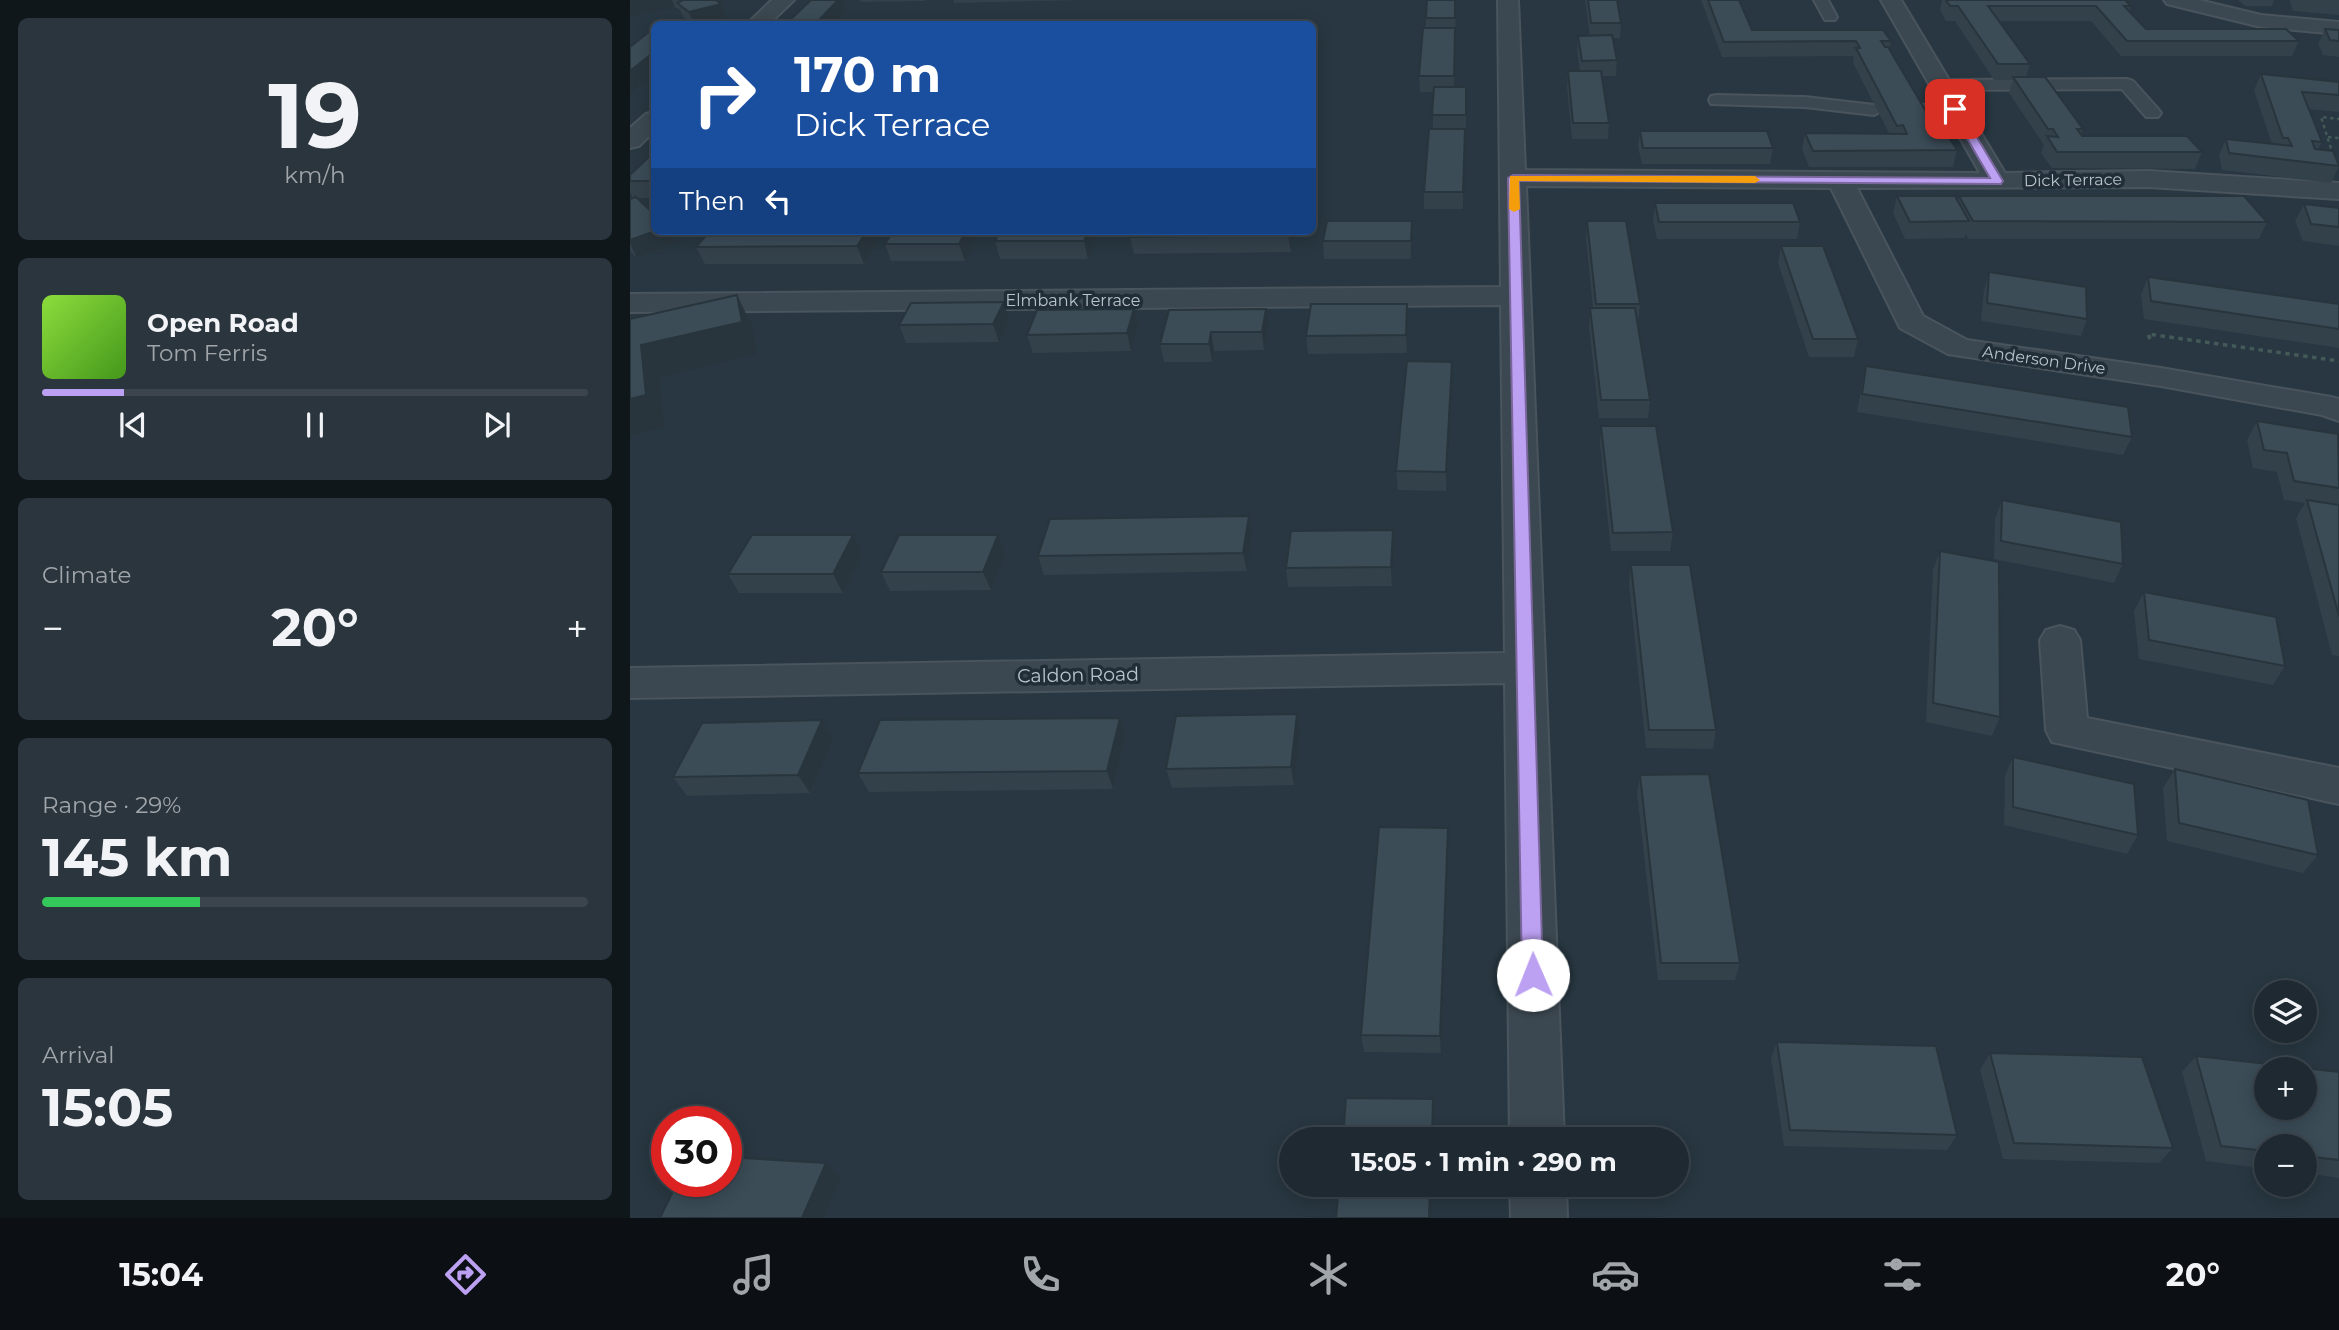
<!DOCTYPE html>
<meta charset="utf-8">
<style>
body{margin:0;font-family:Montserrat,sans-serif;background:#2b353d;color:#f1f3f6;height:100vh;display:flex;flex-direction:column;font-size:26px;white-space:nowrap}
*{box-sizing:border-box;margin:0}
p{font-size:23px;color:#a1a6ab}
.icon{flex:none;width:38px;height:38px;fill:none;stroke:currentColor;stroke-width:2;stroke-linecap:round;stroke-linejoin:round}
.map{position:relative;flex:1;overflow:hidden}
.sheet{display:flex;flex-direction:column;gap:18px;padding:18px;background:#10171b;width:630px}
.sheet>*{flex:none}
.top-card{position:absolute;left:21px;top:21px;width:665px;height:214px;border-radius:10px;box-shadow:0 4px 18px #0003,0 0 0 2px #3c454d;background:#1a4fa0;color:#fff;overflow:hidden}
.tools{position:absolute;left:1624px;top:980px;display:grid;gap:14px}
.tools a{display:grid;place-items:center;width:63px;height:63px;border-radius:50%;background:#1e2931;box-shadow:0 4px 18px #0003,0 0 0 2px #3c454d;font-size:35px}
.speed{position:absolute;left:21px;top:1106px;display:flex;gap:14px;font-size:35px;font-weight:700;text-align:center}
.speed>*{display:grid;place-content:center;width:91px;height:91px;border-radius:50%;background:#1e2931;box-shadow:0 4px 18px #0003,0 0 0 2px #3c454d;line-height:1}
.speed .limit{border:10px solid #d22;background:#fff;color:#111}
.pin{position:absolute;display:grid;place-items:center;width:60px;height:60px;color:#fff;margin:-30px;border-radius:14px;box-shadow:0 4px 10px #0006}
.me{position:absolute;width:77px;margin:-38px;rotate:359deg;stroke-linejoin:round;filter:drop-shadow(0 0 5px #0008)}
.turn{display:flex;align-items:center;gap:24px;height:147px;padding:0 28px;font-size:32px}
.turn .icon{width:91px;height:91px;stroke-width:2.5}
.turn b{display:block;font-size:49px;line-height:60px}
.then{display:flex;align-items:center;height:66px;padding:0 28px;background:#0003;gap:14px;font-size:26px}
.big{font-size:52px;font-weight:700;line-height:1.1}
.sheet .tile{flex:1;display:flex;flex-direction:column;justify-content:center;gap:10px;min-width:0;padding:0 24px;border-radius:10px;background:#2b353d}
.sheet .dial{align-items:center;gap:0}
.dial b{font-size:91px;line-height:1}
.song{display:flex;align-items:center;gap:21px}
.cover{width:84px;height:84px;border-radius:10px;background:linear-gradient(135deg,hsl(90 70% 55%),hsl(100 70% 35%))}
.played{height:7px;border-radius:4px;background:linear-gradient(90deg,#bca0f2 15%,#3c454d 15%)}
.keys{display:flex;justify-content:space-around;direction:ltr}
.heat{display:flex;justify-content:space-between;align-items:center;font-size:38px;direction:ltr}
.charge{height:10px;border-radius:5px;background:linear-gradient(90deg,#34c759 29%,#3c454d 0)}
.trip{position:absolute;left:649px;top:1127px;width:410px;height:70px;border-radius:35px;background:#1e2931;box-shadow:0 4px 18px #0003,0 0 0 2px #3c454d;font-weight:700;line-height:70px;text-align:center}
.tabs{display:flex;height:112px;justify-content:space-around;align-items:center;background:#0c1014;color:#a1a6ab}
.tabs .icon{width:49px;height:49px}
.tabs .selected{color:#bca0f2}
.tabs b{font-size:32px;color:#f1f3f6}
main{display:flex;flex:1;min-height:0}
.map>svg:first-child{display:block}
.lines{fill:none;stroke-linecap:round;stroke-linejoin:round}
.lane-casing{stroke:#49545d;stroke-width:4}
.street-casing{stroke:#49545d;stroke-width:4}
.path-far1{stroke:#445a58;stroke-width:2.5;stroke-dasharray:3.5 3.5;stroke-linecap:butt}
.path{stroke:#445a58;stroke-width:3.5;stroke-dasharray:4.5 4.5;stroke-linecap:butt}
.lane{fill:#3c4851;fill-rule:evenodd}
.street{fill:#3c4851;fill-rule:evenodd}
.wall{fill:#33414b}
.shaded-wall{fill:#29353d}
.building{fill:#3b4c57;stroke:#29353d;stroke-width:2;fill-rule:evenodd}
.route{fill:#bca0f2;stroke:#7a689d;stroke-width:2}
.slow{fill:#f59e0b}
.labels{text-anchor:middle;dominant-baseline:central;stroke-width:7;stroke-linejoin:round;paint-order:stroke}
.far-street-label{font-size:16px;fill:#b9c3cb;stroke:#212d37}
.street-label{font-size:19px;fill:#b9c3cb;stroke:#212d37}
</style>
<main>
<section class="sheet">
<div class="tile dial"><b>19</b><p>km/h</p></div>
<div class="tile">
<div class="song"><i class="cover"></i><div><b>Open Road</b><p>Tom Ferris</p></div></div>
<div class="played"></div>
<div class="keys"><svg class="icon" aria-label="previous" viewBox="0 0 24 24"><path d="M18 5L8 12l10 7zM5 5v14"/></svg><svg class="icon" aria-label="pause" viewBox="0 0 24 24"><path d="M8 5v14M16 5v14"/></svg><svg class="icon" aria-label="next" viewBox="0 0 24 24"><path d="M6 5l10 7-10 7zM19 5v14"/></svg></div>
</div>
<div class="tile"><p>Climate</p>
<div class="heat"><a>−</a><b class="big">20°</b><a>+</a></div>
</div>
<div class="tile"><p>Range · 29%</p><b class="big">145 km</b><div class="charge"></div></div>
<div class="tile"><p>Arrival</p><b class="big">15:05</b></div>
</section>
<div class="map">
<svg width="1709" height="1218" viewBox="0 0 1709 1218">
<rect width="100%" height="100%" fill="#283741"/>
<g class="lines">
<defs>
<path id="lane" d="M1184 0H1198L1207 17 1205 20H1195Z
M1497 79 1503 81 1528 109 1531 113 1528 117H1516L1492 89 1311 90 1303 85 1311 80Z
M1087 95 1175 97 1244 105 1253 110 1244 115 1175 107 1081 104 1079 100 1081 96Z
M1325 104 1331 105 1334 109 1331 113 1285 115 1276 110 1285 105Z"/>
<path id="street" d="M142 0H164L139 24H117Z
M868 0H888L895 170 1350 173 1251 0H1271L1375 173 1519 171 1709 183V199L1519 187 1227 188 1293 316 1337 340 1531 368 1701 397 1709 399V421L1692 415 1531 386 1318 354 1270 328 1201 188 896 186 934 1139H880L875 683 0 698V668L875 653 871 305 0 312V294L871 287Z
M1534 0H1569L1631 15 1709 22V34L1631 27 1537 4Z
M24 112V131L9 146 0 148V128L16 114Z
M1430 626 1444 630 1450 640 1457 718 1709 768V804L1422 742 1416 730 1410 640 1416 630Z
M880 1185H936L937 1218H881Z"/>
</defs>
<!-- lane casing -->
<use href="#lane" class="lane-casing"/>
<!-- street casing -->
<use href="#street" class="street-casing"/>
<!-- path-far1 -->
<path class="path-far1" d="M1698 137 1709 138
M1703 155 1691 117 1709 119"/>
<!-- path -->
<path class="path" d="M1520 339 1518 334 1709 361"/>
<!-- lane -->
<use href="#lane" class="lane"/>
<!-- street -->
<use href="#street" class="street"/>
</g>
<!-- wall -->
<path class="wall" d="M0 0H86L91 4 97 18 73 24H62L53 17 50 10 45 7 0 17Z
M181 0H213L216 11 204 24H160L159 21Z
M230 0H295V1L231 2Z
M323 0H450L324 3Z
M826 0 824 87H836V131L833 209H794V192L803 129V92H790L789 76 796 28V18Z
M955 0H987L991 23 990 38H983L987 60 986 76H972L979 123 978 139H942L937 87 938 71H950L947 51 948 36H960Z
M1071 0H1109L1122 30 1261 41 1259 49 1304 125 1301 133 1327 150 1323 167H1179L1172 149 1175 133H1259L1223 63 1224 58 1223 56 1092 57Z
M1312 0H1495L1501 6 1499 12 1516 29 1669 41 1662 56H1491L1461 21H1368L1400 64 1396 77 1453 129 1451 135 1452 136 1572 152 1565 169 1422 168 1411 153 1414 145 1379 93 1383 80H1364L1325 21H1316L1310 10Z
M1608 0H1644L1642 6H1615Z
M1660 0H1709V15L1663 11 1660 2Z
M1695 29 1709 30V57L1693 55 1688 44Z
M1631 74 1709 82V112L1678 109 1692 142 1688 149 1709 166 1701 183 1592 170 1589 155 1596 139 1642 144 1624 90Z
M1010 131 1143 148 1140 164H1012L1008 147Z
M24 152V198H7L24 231H41L47 243 7 258 0 251V199L3 198 0 192V175Z
M1267 196 1328 201 1329 196 1637 222 1629 239H1338L1336 234 1334 238 1275 239 1263 213Z
M1025 203 1170 222 1167 239H1027L1023 220Z
M1674 204 1709 208V246L1673 241 1665 221Z
M782 221 783 238 781 259H694L693 241Z
M957 221 1010 304 1008 322H1007L1020 400 1018 418H969L959 326 960 308H963L956 238Z
M80 231H243L248 242 234 264H75L66 247Z
M502 231H664L661 252 504 254 500 237Z
M467 239 458 259H370L365 241Z
M346 241 335 261H261L255 244Z
M1151 246 1228 339 1224 357H1179L1148 263Z
M1359 272 1457 319 1451 336 1351 321 1354 290Z
M1518 277 1709 304V348L1514 319 1511 295Z
M539 310 638 327 634 350 584 351 582 362H534L530 344Z
M379 320 369 342 276 343 269 325Z
M778 321 777 353 678 354 676 336Z
M508 327 501 351 403 353 397 335Z
M1236 366 1502 437 1493 455 1227 412 1232 384Z
M823 380 816 491 768 490 766 471Z
M1627 421 1709 437V656L1702 655 1666 518 1675 503 1654 500 1647 472 1623 468 1617 440Z
M971 426 1043 532 1040 551H981L970 444Z
M1372 500 1493 564 1484 583 1364 559 1365 519Z
M619 516 622 535 617 571 414 575 408 556Z
M763 530 764 549 762 586 658 587 656 568Z
M1310 551 1370 717 1362 736 1296 722 1303 570Z
M232 554 213 593H109L98 574Z
M375 554 361 590 260 591 251 572Z
M1001 565 1086 730 1083 749 1016 748 999 584Z
M1514 592 1655 666 1643 685 1509 659 1504 611Z
M667 714 670 733 664 785 542 788 536 769Z
M495 737 483 789 239 792 228 773Z
M203 739 180 793 57 796 43 777Z
M1383 757 1508 835 1497 854 1374 825 1375 776Z
M1545 769 1688 855 1673 873 1537 841 1533 788Z
M1010 775 1110 963 1105 980H1028L1007 793Z
M818 828 819 846 811 1053 734 1052 731 1035Z
M1147 1042 1327 1135 1317 1150 1154 1146 1141 1058Z
M1360 1053 1543 1148 1529 1163 1373 1159 1350 1070Z
M1566 1056 1709 1072V1178L1675 1173V1146H1636V1169L1576 1161 1552 1072Z"/>
<!-- shaded-wall -->
<path class="shaded-wall" d="M2 0H42L45 7 0 17V1Z
M208 0H213L216 11 204 24H189L188 21Z
M91 4 97 18 73 24H64L59 12Z
M24 52V73L0 93V71Z
M835 129 836 146 833 209V192Z
M782 221 783 238 781 259V241Z
M25 231H41L47 243 7 258 0 243V240Z
M237 231H243L248 242 234 264 227 246Z
M336 231H343L346 241 335 261 329 244Z
M458 231H465L467 239 458 259 454 241Z
M659 231H664L661 252 658 235Z
M107 295 122 326 127 353 29 377 34 427 0 436V399L11 345Z
M374 302 379 320 369 342 363 324Z
M777 304 778 321 777 353 776 335Z
M504 309 508 327 501 351 497 333Z
M636 309 638 327 634 350 632 332Z
M581 332 584 351 582 362 579 344Z
M822 362 823 380 816 491V472Z
M619 516 622 535 617 571 613 553Z
M763 530 764 549 762 586 761 567Z
M223 535 232 554 213 593 203 574Z
M368 535 375 554 361 590 353 572Z
M667 714 670 733 664 785 661 767Z
M490 718 495 737 483 789 477 771Z
M192 720 203 739 180 793 168 775Z
M818 828 819 846 811 1053 810 1036Z
M803 1099 804 1115 803 1139H802Z
M196 1163 210 1178 193 1218H172Z
M800 1185H802L801 1218H799Z"/>
<!-- building -->
<path class="building" d="M49 0H86L91 4 59 12 47 3 51 1Z
M181 0H208L188 21H159Z
M797 0H825V18H796Z
M958 0H987L991 23H961Z
M1078 0H1109L1122 30H1253L1261 41H1251L1255 47H1258L1304 125H1296L1302 133 1317 134 1327 150 1183 151 1175 133 1277 134 1273 125 1267 126 1226 48H1230L1226 41 1094 42Z
M1316 0H1495L1501 6H1494L1516 29H1656L1669 41H1497L1466 6H1358L1400 64H1368L1328 6H1320Z
M24 28V52L0 71V47Z
M793 28H825L824 76H789Z
M1695 29 1709 30V41L1700 40Z
M982 35 987 60 952 61 948 36Z
M938 71H971L979 123H943Z
M1631 74 1709 82V95L1672 92 1692 142 1682 141 1685 149 1703 151 1709 166 1599 153 1596 139 1662 146 1658 138H1653Z
M1383 77H1415L1453 129H1447L1452 136H1557L1572 152H1427L1417 136 1428 137 1423 129H1418Z
M804 87H836V115H802Z
M799 129H835L833 192H794Z
M1010 131H1137L1143 148H1013Z
M24 152V181H0V175Z
M1267 196H1325L1339 221 1280 222Z
M1329 196H1614L1637 222 1343 221Z
M6 197 24 214 25 231 0 240V199Z
M1025 203H1163L1170 222H1029Z
M1674 204 1709 208V227L1681 224Z
M697 221H782L781 241H693Z
M957 221H996L1010 304H966Z
M80 231H237L227 246 66 247Z
M263 231H336L329 244H255Z
M370 231H458L454 241H365Z
M502 231H659L658 235 500 237Z
M1151 246H1193L1228 339H1183Z
M1359 272 1456 287 1457 319 1357 303Z
M1518 277 1709 304V329L1521 301Z
M107 295 112 322 11 345 16 395 0 399V319Z
M374 302 363 324 269 325 281 303Z
M681 304H777L776 335 676 336Z
M960 308H1005L1020 400H971Z
M504 309 497 333 397 335 407 310Z
M636 309 632 332H581L579 344H530L539 310Z
M777 361 822 362 816 472 766 471Z
M1236 366 1498 407 1502 437 1232 394Z
M1627 421 1708 434 1709 488 1664 481 1657 453 1634 450Z
M971 426H1026L1043 532 983 533Z
M1372 500 1491 522 1493 564 1371 541Z
M1677 500 1709 505V616Z
M619 516 613 553 408 556 420 519Z
M763 530 761 567 656 568 661 531Z
M122 535H223L203 574H98Z
M269 535H368L353 572H251Z
M1310 551 1369 562 1370 717 1303 703Z
M1001 565H1060L1086 730H1019Z
M1514 592 1646 617 1655 666 1519 640Z
M667 714 661 767 536 769 546 716Z
M490 718 477 771 228 773 250 720Z
M192 720 168 775 43 777 72 723Z
M1383 757 1504 784 1508 835 1383 807Z
M1545 769 1678 800 1688 855 1549 823Z
M1079 774 1110 963H1031L1010 775Z
M749 827 818 828 810 1036 731 1035Z
M1147 1042 1306 1046 1327 1135 1160 1130Z
M1360 1053 1512 1057 1543 1148 1384 1143Z
M1566 1056 1709 1072V1160L1675 1156V1146H1636V1151L1591 1146ZM1636 1069H1675V1108H1636Z
M716 1098 803 1099 802 1139H713Z
M96 1157 196 1163 172 1218H30L48 1181H96Z
M709 1185H800L799 1218H706Z"/>
<!-- route -->
<path class="route" d="M1325 106 1330 109 1373 181 1371 184 889 181 913 975 910 981 903 984 895 981 892 975 878 178 883 175 1360 178 1320 109Z"/>
<!-- slow -->
<path class="slow" d="M880 176H1125L1130 180 1125 183 889 181 890 209 884 212 879 209Z"/>
<g class="labels">
<!-- far-street labels -->
<g class="far-street-label">
<text transform="translate(1443 180) rotate(-1)">Dick Terrace</text>
<text x="443" y="300">Elmbank Terrace</text>
<text transform="translate(1414 360) rotate(8)">Anderson Drive</text>
</g>
<!-- street labels -->
<g class="street-label">
<text transform="translate(448 675) rotate(-1)">Caldon Road</text>
</g>
</g>
</svg>
<div class="tools">
<a><svg class="icon" aria-label="layers" viewBox="0 0 24 24"><path d="M12 4l9 5-9 5-9-5zM3 14l9 5 9-5"/></svg></a>
<a>+</a>
<a>−</a>
</div>
<div class="speed"><div class="limit">30</div></div>
<div class="pin" style="left:1325px;top:109px;background:#d93025"><svg class="icon" aria-label="arrive" viewBox="0 0 24 24"><path d="M6 21V4h12l-3 4 3 4H6"/></svg></div>
<svg class="me" style="left:903px;top:975px" viewBox="-20 -20 40 40"><circle r="19" fill="#fff"/><path d="M0-13L10 11 0 6-10 11z" fill="#bca0f2"/></svg>
<div class="trip">15:05 · 1 min · 290 m</div>
<div class="top-card">
<div class="turn"><svg class="icon" aria-label="right" viewBox="0 0 24 24"><path d="M7 20v-9h11M14 6l5 5-5 5"/></svg><div><b>170 m</b>Dick Terrace</div></div>
<div class="then">Then<svg class="icon" aria-label="left" viewBox="0 0 24 24"><path d="M17 20v-9H6M10 6l-5 5 5 5"/></svg></div>
</div>
</div>
</main>
<nav class="tabs">
<b>15:04</b>
<svg class="icon selected" aria-label="directions" viewBox="0 0 24 24"><path d="M12 3l9 9-9 9-9-9zM9 14v-3h6M13 9l2 2-2 2"/></svg>
<svg class="icon" aria-label="music" viewBox="0 0 24 24"><path d="M9 18V5l10-2v13"/><circle cx="6" cy="18" r="3"/><circle cx="16" cy="16" r="3"/></svg>
<svg class="icon" aria-label="phone" viewBox="0 0 24 24"><path d="M5 4h4l2 5-3 2q2 4 5 5l2-3 5 2v4C11 20 4 13 5 4z"/></svg>
<svg class="icon" aria-label="climate" viewBox="0 0 24 24"><path d="M12 3v18M4 7l16 10M4 17L20 7"/></svg>
<svg class="icon" aria-label="car" viewBox="0 0 24 24"><path d="M5 17H2v-5l4-1 3-4h7l3 4 3 1v5h-3M9 17h6M6 11h13"/><circle cx="7" cy="17" r="2"/><circle cx="17" cy="17" r="2"/></svg>
<svg class="icon" aria-label="filters" viewBox="0 0 24 24"><path d="M4 7h16M4 17h16"/><circle cx="9" cy="7" r="2"/><circle cx="15" cy="17" r="2"/></svg>
<b>20°</b>
</nav>
